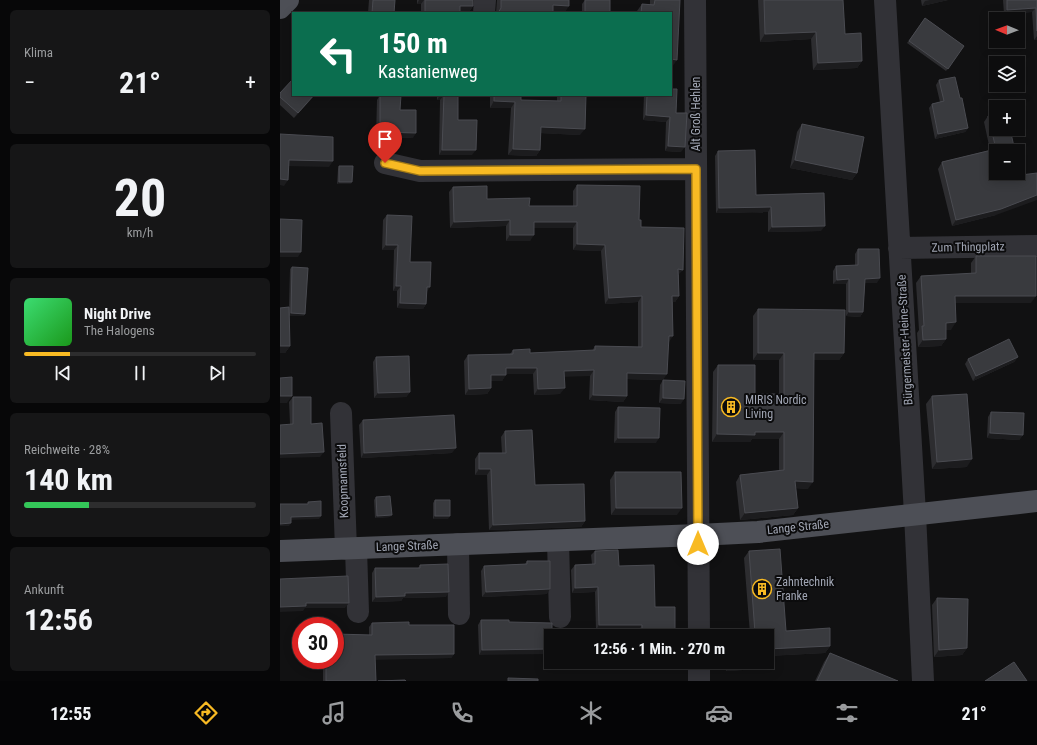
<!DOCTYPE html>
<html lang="de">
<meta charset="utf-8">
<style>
body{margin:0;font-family:"Roboto Condensed",sans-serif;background:#161617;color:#f1f3f6;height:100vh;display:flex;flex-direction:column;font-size:15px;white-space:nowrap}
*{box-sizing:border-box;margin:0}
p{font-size:13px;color:#9a9c9e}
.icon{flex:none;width:22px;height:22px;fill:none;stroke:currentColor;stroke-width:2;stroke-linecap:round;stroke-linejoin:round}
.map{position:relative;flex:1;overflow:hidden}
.drawer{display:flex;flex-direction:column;gap:10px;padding:10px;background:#070708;width:280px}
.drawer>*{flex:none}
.hud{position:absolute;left:12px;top:12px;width:380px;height:84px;border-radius:0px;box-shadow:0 2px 10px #0003,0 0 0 1px #2d2d2e;background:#0b6e4f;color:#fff;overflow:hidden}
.needle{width:26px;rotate:271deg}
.fabs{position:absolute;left:709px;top:12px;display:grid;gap:8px}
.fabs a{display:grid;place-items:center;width:36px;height:36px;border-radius:0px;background:#0d0d0e;box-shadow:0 2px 10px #0003,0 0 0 1px #2d2d2e;font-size:20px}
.speed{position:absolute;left:12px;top:617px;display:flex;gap:8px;font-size:20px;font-weight:700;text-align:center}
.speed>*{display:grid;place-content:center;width:52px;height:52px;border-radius:50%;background:#0d0d0e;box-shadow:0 2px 10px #0003,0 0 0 1px #2d2d2e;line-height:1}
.speed .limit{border:6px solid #d22;background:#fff;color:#111}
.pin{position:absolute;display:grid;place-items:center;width:34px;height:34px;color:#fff;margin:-41px -17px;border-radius:50% 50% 50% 0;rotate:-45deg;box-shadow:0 0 4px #0007}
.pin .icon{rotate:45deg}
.me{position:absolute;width:44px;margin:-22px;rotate:0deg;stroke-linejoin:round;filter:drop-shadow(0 0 3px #0008)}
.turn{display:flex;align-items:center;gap:14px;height:84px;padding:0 20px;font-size:18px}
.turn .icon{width:52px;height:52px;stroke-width:2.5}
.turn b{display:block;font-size:28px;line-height:34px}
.big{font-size:30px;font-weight:700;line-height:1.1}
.drawer .card{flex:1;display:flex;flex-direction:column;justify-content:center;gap:6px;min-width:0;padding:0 14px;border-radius:6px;background:#161617}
.drawer .dial{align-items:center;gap:0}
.dial b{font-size:52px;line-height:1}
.song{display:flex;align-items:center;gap:12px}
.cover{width:48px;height:48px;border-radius:6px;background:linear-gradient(135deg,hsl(140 70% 55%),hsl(120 70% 35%))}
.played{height:4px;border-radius:2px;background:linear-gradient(90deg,#f8ba23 20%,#2d2d2e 20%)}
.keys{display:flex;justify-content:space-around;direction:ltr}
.heat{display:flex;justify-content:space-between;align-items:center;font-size:22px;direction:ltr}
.charge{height:6px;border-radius:3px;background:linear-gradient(90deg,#34c759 28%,#2d2d2e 0)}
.trip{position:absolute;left:264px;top:629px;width:230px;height:40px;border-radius:0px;background:#0d0d0e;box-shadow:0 2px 10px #0003,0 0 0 1px #2d2d2e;font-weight:700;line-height:40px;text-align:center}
.tab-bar{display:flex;height:64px;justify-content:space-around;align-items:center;background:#050506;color:#9a9c9e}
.tab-bar .icon{width:28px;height:28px}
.tab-bar .current{color:#f8ba23}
.tab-bar b{font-size:18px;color:#f1f3f6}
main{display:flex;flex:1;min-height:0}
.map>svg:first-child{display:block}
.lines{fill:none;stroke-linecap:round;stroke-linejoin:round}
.minor{stroke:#323237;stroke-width:22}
.major{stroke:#4d4f56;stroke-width:22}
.wall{fill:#2d2d30}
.shaded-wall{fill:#1c1c1e}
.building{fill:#393a3e;stroke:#4a4b51}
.route-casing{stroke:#a17917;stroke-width:10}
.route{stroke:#f8ba23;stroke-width:7}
.labels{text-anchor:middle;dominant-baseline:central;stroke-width:4;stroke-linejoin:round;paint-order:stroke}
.street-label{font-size:12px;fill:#a1a6b4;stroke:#0c0c0d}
.poi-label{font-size:12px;fill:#a1a6b4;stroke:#0c0c0d;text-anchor:start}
</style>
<main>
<section class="drawer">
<div class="card"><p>Klima</p>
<div class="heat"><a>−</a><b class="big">21°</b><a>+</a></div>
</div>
<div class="card dial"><b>20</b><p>km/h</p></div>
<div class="card">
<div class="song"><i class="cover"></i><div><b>Night Drive</b><p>The Halogens</p></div></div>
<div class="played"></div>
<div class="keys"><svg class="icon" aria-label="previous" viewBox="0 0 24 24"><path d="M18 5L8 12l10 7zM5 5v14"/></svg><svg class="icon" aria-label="pause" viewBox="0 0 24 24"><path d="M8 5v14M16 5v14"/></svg><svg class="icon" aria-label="next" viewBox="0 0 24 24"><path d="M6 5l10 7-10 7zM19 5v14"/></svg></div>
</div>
<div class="card"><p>Reichweite · 28%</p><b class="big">140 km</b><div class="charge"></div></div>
<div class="card"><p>Ankunft</p><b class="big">12:56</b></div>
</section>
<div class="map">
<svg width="757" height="681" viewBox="0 0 757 681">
<rect width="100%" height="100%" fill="#111112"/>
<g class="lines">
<!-- minor -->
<path class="minor" d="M415 0 419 636
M605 0 635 514 643 681
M204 13 205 0
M105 163 140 171 416 169
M619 248 757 246
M61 413 66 549
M278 541 280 617
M178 544 179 614
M76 548 78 612
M419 662V681"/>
<!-- major -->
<path class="major" d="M0 8 8 0
M0 551 418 535 478 532 757 501"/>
</g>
<!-- wall -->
<path class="wall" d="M89 0H115L114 13H88Z
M137 0H193V6L189 12H180V13H141V4H137Z
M217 0H289L285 12 273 11V13H216Z
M305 0H330V13H302V4Z
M370 0H400L392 67H391V13H356L357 11 362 4 370 5Z
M478 0H563L565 34 582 61 577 68 533 70 531 39 480 42Z
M641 0H668L642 6Z
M723 0H757V40H754L752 12 724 14Z
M645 18 684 46 666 71 627 43Z
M13 57V63L11 60Z
M659 80 680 98 688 128 685 132 655 139 649 108 652 104 660 102 656 85Z
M0 93 35 95 14 118 0 105Z
M100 95 120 110 133 138 96 137 97 100Z
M157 95H178V120L192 155H159L160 100H157Z
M210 95H241V100L277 101V95H306L300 135 261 133 260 150 256 156 228 155 231 108H210Z
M364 95H391L396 113 401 152 385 151 386 122 363 120Z
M716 114V215L672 226 658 169 662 162 710 150 704 122 708 116Z
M522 124 577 173 572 180 510 168 517 132Z
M438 151 476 195 541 231 488 232V212L436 213 435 156Z
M59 166 71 184H57L58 169Z
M297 185 359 220 361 227 399 275V296L395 302H393L389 342H388L383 380 347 379V396L343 402 309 400 310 376H284L280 394 254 395 253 374H226L222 381H211V388L207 394 185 395 184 361 188 355 230 354 233 350 250 353 312 351 315 346 358 347V302L325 304 321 251 293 250V228H254L250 241H226V226L170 228 169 192 173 187 207 199 249 206H293V191Z
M107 215 130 262 147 292 146 304 143 309 117 308V291H113L114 250H102L103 220Z
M578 249 597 283H585L583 312 580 317 566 316V284H553V271L556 266H575V254Z
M696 256 751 303H675L671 330H666V339L661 346 638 347 637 333 639 330 636 283 641 276 691 274V263Z
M12 267 25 314 23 316H9L10 346 5 353H0V308L9 307 10 269Z
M478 309 564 353 559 360H534L528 489 516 488 518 508 513 515 460 520 456 482 460 475 499 471V439H472L470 442H432L433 372 438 365 475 394H499V360H473V316Z
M96 357 130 392 126 397 94 398 93 362Z
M738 357 734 362 693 381 685 364 688 359Z
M383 380 401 404 379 403 380 385Z
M652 396 687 467 652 469 646 404Z
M13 397 40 457 10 424 9 402Z
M338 407 376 443H334L335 412Z
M711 412 743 435 739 440 707 438 708 417Z
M83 420 172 453 81 458 79 425Z
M225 431 255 485 305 521 301 527 209 530 207 475H195V459L199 453H222L221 437Z
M335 472 397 515H331L330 480Z
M96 497 110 517 95 518 94 500Z
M155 500 168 519H153V503Z
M315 551 339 566 375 607 395 636H359V630H319L199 655 198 625 201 620 229 622 272 629 316 630 315 592 292 593 291 570 295 565 312 564 311 555Z
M469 551 506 631 550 646 545 653 487 656V636H449L450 635 470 634 464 558Z
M247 561 267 594 202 597 201 571 204 566 245 564Z
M140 565 166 597 123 598 121 601 92 602V573L95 568H138Z
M657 598 687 648 682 655 654 657 652 605Z
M92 623 129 625 174 654 171 658 95 659 96 681H43V660H55L89 635V627Z
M550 653 618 681H535L544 662Z
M445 662H484L479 669 446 671Z"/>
<!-- shaded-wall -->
<path class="shaded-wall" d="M139 0H144L141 4H137Z
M650 0H668L642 6 645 1Z
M273 5 289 6 285 12 269 11Z
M180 6H193L189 12H175Z
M756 8 752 12 724 14 727 10Z
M536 32 531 39 480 42 485 34Z
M757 36V40H754Z
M391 59 397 60 392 67H391Z
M582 61 577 68 533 70 538 63Z
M34 95H35L14 118 18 113Z
M160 95H164L160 100H157Z
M214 101 235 102 231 108H210Z
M366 115 390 117 386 122 363 120Z
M261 127 305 129 300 135 257 133Z
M688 128 685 132 655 139 658 134Z
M100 132 136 133 133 138 96 137Z
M388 146 405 147 401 152 385 151Z
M233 149 260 150 256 156 228 155Z
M162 150H196L192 155H159Z
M9 160 53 161 49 167 5 166Z
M515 160 577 173 572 180 510 168Z
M0 179 8 180 4 186 0 185Z
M59 182H72L71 184H57Z
M757 195V200L716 215 672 226 676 220Z
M491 207 488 212 436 213 439 208Z
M230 220 226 226 170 228 174 222Z
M254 222H297L293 228H250Z
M545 226 541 231 488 232 492 227Z
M230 235H254L250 241H226Z
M297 244 325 245 321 251 293 250Z
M106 245H118L114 250H102Z
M0 252H21L18 257H0Z
M398 269 403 270 398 275Z
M600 278 597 283H582L585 279Z
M569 279 566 284H553L557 280Z
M116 286H121L117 291H113Z
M147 287H150L147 292Z
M362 296 358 302 325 304 329 298Z
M392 296H399L395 302H388Z
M675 296H756L751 303H670Z
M120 303 146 304 143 309 117 308Z
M569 312H583L580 317 566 316Z
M11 313 25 314 23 316H9Z
M676 322 671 330H661L666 323Z
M389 336H393L389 342H385Z
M666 339 661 346 638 347 643 340Z
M0 346H10L5 353H0Z
M478 353H504L499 360H473Z
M534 353H564L559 360H529Z
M738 357 734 362 693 381 696 376Z
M226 368H257L253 374H222Z
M314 370 310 376 280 377 284 371Z
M347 373 387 374 383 380 343 379Z
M211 375H226L222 381H207Z
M211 388 207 394 185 395 189 389Z
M285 388 280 394 254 395 258 389Z
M130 392 126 397 94 398 98 393Z
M313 395 347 396 343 402 309 400Z
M0 396H12L7 403H0Z
M383 398 404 399 401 404 379 403Z
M475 432H504L499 439H472L470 442H432L437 434Z
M710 433 743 435 739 440 707 438Z
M338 438H379L376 443H334Z
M176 448 172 453 81 458 84 453Z
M44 452 40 457 0 458V454Z
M692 459 687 467 652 469 657 462Z
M199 469H211L207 475H195Z
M515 481 533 482 528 489 510 488Z
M336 508H402L397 515H331Z
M518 508 513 515 460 520 465 513Z
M112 515 110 517 95 518 97 516Z
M41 516 39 519 9 520 11 517Z
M155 516H170L168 519H153Z
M305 521 301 527 209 530 213 525Z
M11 523 9 526H0V524Z
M318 587 315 592 292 593 295 588Z
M270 589 267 594 202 597 206 592Z
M169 592 166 597 123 598 121 601 92 602 96 597 125 593Z
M26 603H69L65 608H25L23 611 0 612V607Z
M319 625H362L359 630H316Z
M550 646 545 653 487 656V649Z
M687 648 682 655 654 657 659 650Z
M271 649V654L199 655 202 650Z
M174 654 171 658 92 660 95 655Z
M478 662H484L479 669 446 671 451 664Z"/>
<!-- building -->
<path class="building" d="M93 0H115L114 13H92Z
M145 0H193V6H180V13H145Z
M221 0H289V6L273 5V13H218L221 8Z
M305 0H330V13H305Z
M375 0H400L397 60 391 59V13H361L362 4 374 5Z
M484 0H563L565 34 581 33 582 61 538 63 536 32 485 34Z
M727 0H757V31L756 8 727 10Z
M645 18 684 46 668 69 629 41Z
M675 77 680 98H682L688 128 658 134 652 104 664 101 659 80Z
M13 79V95H34L18 113 0 97V93Z
M391 89H397L396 113H407L405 147 388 146 390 117 366 115 367 95H391Z
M100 95H121L120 110H136V133L100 132Z
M160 95H178V120H197L196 150H162L164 95Z
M214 95H241V100L281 101V95H306L305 129 261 127 260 150 233 149 235 102 214 101Z
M716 114V129H730L735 151H716V173H738V162L741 175 757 173V195L721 209 676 220 662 162 716 149 708 116Z
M522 124 584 137 577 173 515 160Z
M0 134 53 137V161L9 160 8 180 0 179Z
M475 150 476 195 544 193 545 226 492 227 491 207 439 208 438 151Z
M59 166H73L72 182H59Z
M297 185 360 186 359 220H361V227L404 228 403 270 398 269 399 296H392L393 336H389L387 374 347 373V396L313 395 314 370 284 371 285 388 258 389 257 368H226V375H211V388L189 389 188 355 233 354V350L250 349V353L315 350V346L362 347V296L329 298 325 245 297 244V222H254V235H230V220L174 222 173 187 207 186V199L250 198 249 206H297Z
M107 215 132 216 130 262H151L150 287H147L146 304 120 303 121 286H116L118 245H106Z
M0 219 22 220 21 252H0Z
M578 249H599L600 278 585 279 583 312H569V279L557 280 556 266 578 265Z
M696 256H756V296H675L676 322 666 323V339L643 340 642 326H644L641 276 696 273Z
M12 267 28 268 25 314 11 313Z
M9 307 10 346H0V308Z
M478 309 565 310 564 353H534L533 482 515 481 518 508 465 513 460 475 504 470V432H475V435L437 434 438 365H475V394H504V353H478Z
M729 339 738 357 696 376 688 359Z
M129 356 130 392 98 393 96 357Z
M12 377V396H0V378Z
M383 380 405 381 404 399 383 398Z
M687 394 692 459 657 462 652 396Z
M13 397H31V424L42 423 44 452 0 454V425L13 424Z
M338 407 380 408 379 438H338Z
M711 412 744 413 743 435 710 433Z
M174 415 176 448 84 453 83 420Z
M252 430 255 485 304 484 305 521 213 525 211 469H199V453H226L225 431Z
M335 472H401L402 508H336Z
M110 496 112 515 97 516 96 497Z
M155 500H170V516H155Z
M41 501V516L11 517V523L0 524V504H28V502Z
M500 549 506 631 550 628V646L487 649V636H450V635L475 633 469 551Z
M338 550 339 566 374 565 375 607H395V636H362V625H319L318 587 295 588V565L315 564V551Z
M247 561H270V589L206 592 204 566 247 564Z
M168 564 169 592 125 593V596L96 597 95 568H140V565Z
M68 576 69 603H26V606L0 607V579Z
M657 598 688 599 687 648 659 650Z
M201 620H229V622L272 623V629L319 630V636H271V649L202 650Z
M129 622V625H174V654L95 655 96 681H46V660H55V634L92 635V623Z
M550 653 618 681H537Z
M451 662H478L451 664Z
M734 662 747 681H705Z
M228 678 258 679V681H228Z
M125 680 126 681H98Z"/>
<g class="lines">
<defs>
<path id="route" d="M105 163 140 171 416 169 418 544"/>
</defs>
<!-- route casing -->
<use href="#route" class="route-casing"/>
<!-- route -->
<use href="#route" class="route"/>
</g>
<!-- icons -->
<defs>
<symbol id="building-ring" viewBox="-11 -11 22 22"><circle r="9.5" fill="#0c0c0d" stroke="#f8ba23" stroke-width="1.5"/><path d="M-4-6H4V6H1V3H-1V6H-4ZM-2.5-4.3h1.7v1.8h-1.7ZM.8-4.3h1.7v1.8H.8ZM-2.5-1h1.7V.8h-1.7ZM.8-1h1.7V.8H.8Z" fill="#f8ba23"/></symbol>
</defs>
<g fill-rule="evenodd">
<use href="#building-ring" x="440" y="396" width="22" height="22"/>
<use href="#building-ring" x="471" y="578" width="22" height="22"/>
</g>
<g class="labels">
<!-- street labels -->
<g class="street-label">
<text transform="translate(416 114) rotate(-90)">Alt Groß Hehlen</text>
<text transform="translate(688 247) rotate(-1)">Zum Thingplatz</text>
<text transform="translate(625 340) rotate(-93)">Bürgermeister-Heine-Straße</text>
<text transform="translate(63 481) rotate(-92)">Koopmannsfeld</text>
<text transform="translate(518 527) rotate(-6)">Lange Straße</text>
<text transform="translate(127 546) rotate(-2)">Lange Straße</text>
</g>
<!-- poi labels -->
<g class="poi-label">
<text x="465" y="400">MIRIS Nordic<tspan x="465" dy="14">Living</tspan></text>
<text x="496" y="582">Zahntechnik<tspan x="496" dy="14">Franke</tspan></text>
</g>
</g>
</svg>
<div class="fabs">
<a><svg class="needle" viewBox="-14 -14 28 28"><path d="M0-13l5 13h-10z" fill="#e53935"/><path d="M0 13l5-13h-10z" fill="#9a9c9e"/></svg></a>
<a><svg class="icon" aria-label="layers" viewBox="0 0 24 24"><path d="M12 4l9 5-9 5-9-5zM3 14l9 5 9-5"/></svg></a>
<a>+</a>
<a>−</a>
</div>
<div class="speed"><div class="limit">30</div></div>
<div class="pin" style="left:105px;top:163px;background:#d93025"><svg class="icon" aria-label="arrive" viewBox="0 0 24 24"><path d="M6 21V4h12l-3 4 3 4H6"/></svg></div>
<svg class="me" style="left:418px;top:544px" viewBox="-20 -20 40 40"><circle r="19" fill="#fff"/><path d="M0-13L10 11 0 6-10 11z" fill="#f8ba23"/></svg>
<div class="trip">12:56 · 1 Min. · 270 m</div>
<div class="hud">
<div class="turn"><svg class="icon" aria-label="left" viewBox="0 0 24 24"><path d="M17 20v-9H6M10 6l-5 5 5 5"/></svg><div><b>150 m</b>Kastanienweg</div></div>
</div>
</div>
</main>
<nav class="tab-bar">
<b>12:55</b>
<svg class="icon current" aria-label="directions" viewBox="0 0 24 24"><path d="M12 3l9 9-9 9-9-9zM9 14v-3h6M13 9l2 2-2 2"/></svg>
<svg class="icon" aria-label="music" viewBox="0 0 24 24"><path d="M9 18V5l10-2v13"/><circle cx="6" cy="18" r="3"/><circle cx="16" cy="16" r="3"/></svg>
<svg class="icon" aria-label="phone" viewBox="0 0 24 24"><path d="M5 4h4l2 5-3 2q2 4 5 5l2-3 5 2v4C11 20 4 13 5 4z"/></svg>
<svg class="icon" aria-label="climate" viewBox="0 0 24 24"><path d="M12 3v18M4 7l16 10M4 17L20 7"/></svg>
<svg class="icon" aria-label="car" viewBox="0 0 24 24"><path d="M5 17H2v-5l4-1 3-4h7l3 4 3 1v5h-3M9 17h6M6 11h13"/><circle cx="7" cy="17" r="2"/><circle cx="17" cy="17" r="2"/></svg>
<svg class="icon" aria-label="filters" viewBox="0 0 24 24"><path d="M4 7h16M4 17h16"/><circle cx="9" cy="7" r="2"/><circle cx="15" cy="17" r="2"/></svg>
<b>21°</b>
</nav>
